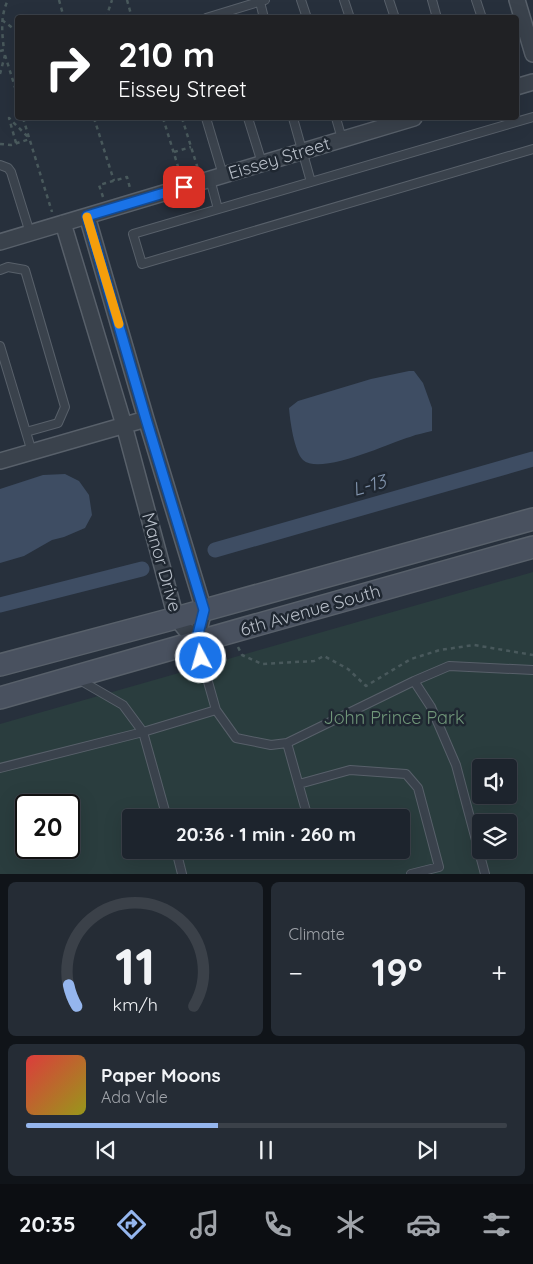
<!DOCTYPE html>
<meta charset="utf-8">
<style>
body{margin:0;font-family:Quicksand,sans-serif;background:#252c35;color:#f1f3f6;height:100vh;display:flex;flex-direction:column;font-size:19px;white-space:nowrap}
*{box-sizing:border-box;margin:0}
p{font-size:16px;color:#a0a4aa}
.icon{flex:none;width:28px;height:28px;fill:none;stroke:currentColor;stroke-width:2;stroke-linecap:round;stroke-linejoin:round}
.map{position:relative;height:874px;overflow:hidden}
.side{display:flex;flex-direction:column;gap:8px;padding:8px;background:#101419;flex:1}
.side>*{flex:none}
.guide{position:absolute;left:15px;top:15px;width:504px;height:105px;border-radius:5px;box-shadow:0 5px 20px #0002,0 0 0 1px #3b4149;background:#202124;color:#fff;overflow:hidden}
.tools{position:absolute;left:472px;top:759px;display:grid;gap:10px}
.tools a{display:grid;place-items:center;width:45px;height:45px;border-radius:5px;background:#1d242d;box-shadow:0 5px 20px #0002,0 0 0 1px #3b4149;font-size:25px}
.speed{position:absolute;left:15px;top:794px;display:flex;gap:10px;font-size:25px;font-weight:700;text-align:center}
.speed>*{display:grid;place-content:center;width:65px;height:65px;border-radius:50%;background:#1d242d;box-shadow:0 5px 20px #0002,0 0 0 1px #3b4149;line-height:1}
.speed .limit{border:2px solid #111;border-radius:8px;background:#fff;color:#111}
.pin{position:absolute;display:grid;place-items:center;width:42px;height:42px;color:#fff;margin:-21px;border-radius:10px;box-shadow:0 2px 8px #0006}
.me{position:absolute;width:55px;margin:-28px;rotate:354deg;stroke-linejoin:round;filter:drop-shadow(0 0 4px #0008)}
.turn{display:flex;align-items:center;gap:18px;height:105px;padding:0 20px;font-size:22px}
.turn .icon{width:65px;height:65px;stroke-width:2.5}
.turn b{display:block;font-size:35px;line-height:42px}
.big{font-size:38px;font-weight:700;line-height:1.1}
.side .card{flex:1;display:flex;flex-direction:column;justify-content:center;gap:8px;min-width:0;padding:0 18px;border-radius:8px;background:#252c35}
.side .dial{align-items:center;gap:0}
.dial svg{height:130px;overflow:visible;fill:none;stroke:#3b4149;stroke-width:7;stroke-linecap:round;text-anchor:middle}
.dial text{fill:#f1f3f6;stroke:none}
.song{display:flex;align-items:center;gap:15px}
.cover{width:60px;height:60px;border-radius:8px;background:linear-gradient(135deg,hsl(0 70% 55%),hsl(60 70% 35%))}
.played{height:5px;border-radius:2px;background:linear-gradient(90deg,#95b6ee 40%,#3b4149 40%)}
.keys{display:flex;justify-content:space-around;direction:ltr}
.heat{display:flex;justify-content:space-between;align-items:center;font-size:28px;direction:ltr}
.side .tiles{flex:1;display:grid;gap:8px;grid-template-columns:1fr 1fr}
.card:last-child{grid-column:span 2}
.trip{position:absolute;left:122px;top:809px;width:288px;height:50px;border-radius:5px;background:#1d242d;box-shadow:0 5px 20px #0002,0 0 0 1px #3b4149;font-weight:700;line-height:50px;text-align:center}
.dock{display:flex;height:80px;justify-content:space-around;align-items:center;background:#0c0e12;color:#a0a4aa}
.dock .icon{width:35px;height:35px}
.dock .on{color:#95b6ee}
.dock b{font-size:22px;color:#f1f3f6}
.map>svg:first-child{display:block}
.green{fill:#2a3d3e;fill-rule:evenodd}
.water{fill:#3e4d63}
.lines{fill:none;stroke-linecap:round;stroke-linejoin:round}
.canal{stroke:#3e4d63;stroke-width:15}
.lane-casing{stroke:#58606a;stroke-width:10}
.street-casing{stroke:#58606a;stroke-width:18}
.secondary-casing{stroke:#58606a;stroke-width:24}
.path{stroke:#49595c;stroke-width:2.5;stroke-dasharray:4 4;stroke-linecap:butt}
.lane{stroke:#3a424c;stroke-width:8}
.street{stroke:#3a424c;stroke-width:15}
.secondary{stroke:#49515f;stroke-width:21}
.route-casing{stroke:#114b97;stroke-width:12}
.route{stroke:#1a73e8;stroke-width:9}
.slow{stroke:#f59e0b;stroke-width:9}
.labels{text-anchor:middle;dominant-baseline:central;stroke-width:5;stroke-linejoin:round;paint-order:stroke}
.street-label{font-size:18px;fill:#b6bdc7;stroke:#1f2731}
.park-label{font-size:18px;fill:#709679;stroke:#1f2731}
.water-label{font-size:19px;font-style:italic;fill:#8193ac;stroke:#1f2731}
</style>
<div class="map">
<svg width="533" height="874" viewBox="0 0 533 874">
<rect width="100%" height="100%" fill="#27303c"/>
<!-- green -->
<path class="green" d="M533 572V874H0V724ZM481 768H509V795H481ZM26 805H69V848H26ZM131 818H401V850H131ZM481 822H509V850H481Z"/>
<!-- water -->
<path class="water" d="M409 371H414L423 383 432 408V431C425 433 417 434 410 437 389 443 320 476 303 460 294 451 290 420 289 408L298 401 371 379Z
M65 474 79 481 89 495 92 515 85 528 64 537 52 540 24 556 0 563V489L43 475Z"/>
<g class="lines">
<!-- canal -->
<path class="canal" d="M215 550 533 459
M0 605 142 569"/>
<defs>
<path id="lane" d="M301 0 307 18
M344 0 350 18
M389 0 395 18
M432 0 437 18
M476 0 482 18
M260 2 264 18
M206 18 265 0
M533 117 133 234 142 264 533 149
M206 118 223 175
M248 118 262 163
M293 118 311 182
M336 118 342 139
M0 165 8 168 11 172 30 233
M210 179 218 209
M0 270 8 267 25 270 65 407 58 423 26 432
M0 346 32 452
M197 643 216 710 236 738 271 745 287 743 414 681 449 666 533 670
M78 679 123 705 143 732 167 818
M414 681 431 707 456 765 485 874
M287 743 308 818
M0 768 143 732 216 710
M299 784 350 770 406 774 418 788 439 867 411 874
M176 850 182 874"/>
<path id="street" d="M517 0 533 54
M516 87 533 82
M87 216 146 419 204 610 196 642
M63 223 124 425 176 618 196 642
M0 242 414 118
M0 461 146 419"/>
<path id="secondary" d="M0 665 176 618 533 519
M0 698 196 642 533 547"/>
</defs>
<!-- lane casing -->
<use href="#lane" class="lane-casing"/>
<!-- street casing -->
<use href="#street" class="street-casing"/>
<!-- secondary casing -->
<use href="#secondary" class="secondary-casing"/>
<!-- path -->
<path class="path" d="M59 0 64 18
M127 0 132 18
M106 18 112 0
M2 20 18 32
M0 51 4 50C2 33 0 16 8 0
M5 55 18 97
M0 74 5 55
M23 118 52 212
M94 118 114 181
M163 118 180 173
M182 118 198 169
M16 143 9 118 29 138
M0 144 11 145 30 139
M174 152 191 147
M103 197 99 185 127 177 130 188
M238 647 242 655 262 664 314 661 324 656 348 669 366 686 411 659 440 650 474 645 533 655"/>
<!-- lane -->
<use href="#lane" class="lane"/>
<!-- street -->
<use href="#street" class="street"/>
<!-- secondary -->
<use href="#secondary" class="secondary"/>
</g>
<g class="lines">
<defs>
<path id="route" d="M184 187 87 216 146 419 204 610 196 642 201 658"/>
</defs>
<!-- route casing -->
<use href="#route" class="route-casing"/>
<!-- route -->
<use href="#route" class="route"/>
<!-- slow -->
<path class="slow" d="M87 217 119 324"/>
</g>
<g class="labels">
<!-- street labels -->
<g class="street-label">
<text transform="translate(279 158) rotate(-17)">Eissey Street</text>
<text transform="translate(162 562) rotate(74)">Manor Drive</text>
<text transform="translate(310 610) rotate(-16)">6th Avenue South</text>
</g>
<!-- park labels -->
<g class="park-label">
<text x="394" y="717">John Prince Park</text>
</g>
<!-- water labels -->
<g class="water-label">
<text transform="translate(369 485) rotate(-16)">L-13</text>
</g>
</g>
</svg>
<div class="tools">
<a><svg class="icon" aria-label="sound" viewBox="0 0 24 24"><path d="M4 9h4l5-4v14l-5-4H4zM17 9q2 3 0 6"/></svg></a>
<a><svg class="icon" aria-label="layers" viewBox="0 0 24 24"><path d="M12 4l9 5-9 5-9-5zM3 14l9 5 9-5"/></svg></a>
</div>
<div class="speed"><div class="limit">20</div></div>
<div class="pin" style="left:184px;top:187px;background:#d93025"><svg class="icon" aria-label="arrive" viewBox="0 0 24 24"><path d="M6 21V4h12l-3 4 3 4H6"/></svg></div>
<svg class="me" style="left:201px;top:658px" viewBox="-20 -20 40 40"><circle r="17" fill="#1a73e8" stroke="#fff" stroke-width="3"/><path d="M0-11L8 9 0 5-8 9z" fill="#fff"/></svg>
<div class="trip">20:36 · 1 min · 260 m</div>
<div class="guide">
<div class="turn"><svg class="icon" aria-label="right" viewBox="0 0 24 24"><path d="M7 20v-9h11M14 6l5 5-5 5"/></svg><div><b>210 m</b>Eissey Street</div></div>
</div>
</div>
<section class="side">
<div class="tiles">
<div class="card dial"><svg viewBox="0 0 100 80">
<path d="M14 69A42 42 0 1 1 86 69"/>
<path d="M14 69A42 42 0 0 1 9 56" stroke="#95b6ee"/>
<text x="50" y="56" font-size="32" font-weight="700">11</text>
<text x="50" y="72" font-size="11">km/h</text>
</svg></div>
<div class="card"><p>Climate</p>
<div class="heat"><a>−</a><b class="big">19°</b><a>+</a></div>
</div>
<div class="card">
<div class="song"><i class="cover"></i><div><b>Paper Moons</b><p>Ada Vale</p></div></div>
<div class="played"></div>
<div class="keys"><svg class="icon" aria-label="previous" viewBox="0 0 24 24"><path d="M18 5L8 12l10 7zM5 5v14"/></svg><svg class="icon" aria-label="pause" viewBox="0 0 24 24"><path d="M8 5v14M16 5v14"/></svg><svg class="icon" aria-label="next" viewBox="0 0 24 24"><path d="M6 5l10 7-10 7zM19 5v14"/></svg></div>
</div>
</div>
</section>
<nav class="dock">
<b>20:35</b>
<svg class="icon on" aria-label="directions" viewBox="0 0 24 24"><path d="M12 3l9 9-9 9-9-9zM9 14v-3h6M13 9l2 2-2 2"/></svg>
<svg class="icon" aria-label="music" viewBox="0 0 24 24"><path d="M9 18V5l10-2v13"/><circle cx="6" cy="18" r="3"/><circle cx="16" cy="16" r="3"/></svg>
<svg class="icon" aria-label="phone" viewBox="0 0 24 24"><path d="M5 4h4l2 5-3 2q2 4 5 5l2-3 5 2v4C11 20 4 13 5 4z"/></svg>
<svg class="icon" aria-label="climate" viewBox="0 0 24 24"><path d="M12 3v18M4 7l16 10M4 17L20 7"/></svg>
<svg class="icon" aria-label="car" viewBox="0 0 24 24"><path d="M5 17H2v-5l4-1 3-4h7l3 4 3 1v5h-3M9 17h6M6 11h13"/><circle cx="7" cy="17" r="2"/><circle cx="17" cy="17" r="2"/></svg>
<svg class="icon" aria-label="filters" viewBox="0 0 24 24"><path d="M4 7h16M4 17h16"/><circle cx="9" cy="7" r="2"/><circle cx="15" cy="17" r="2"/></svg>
</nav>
